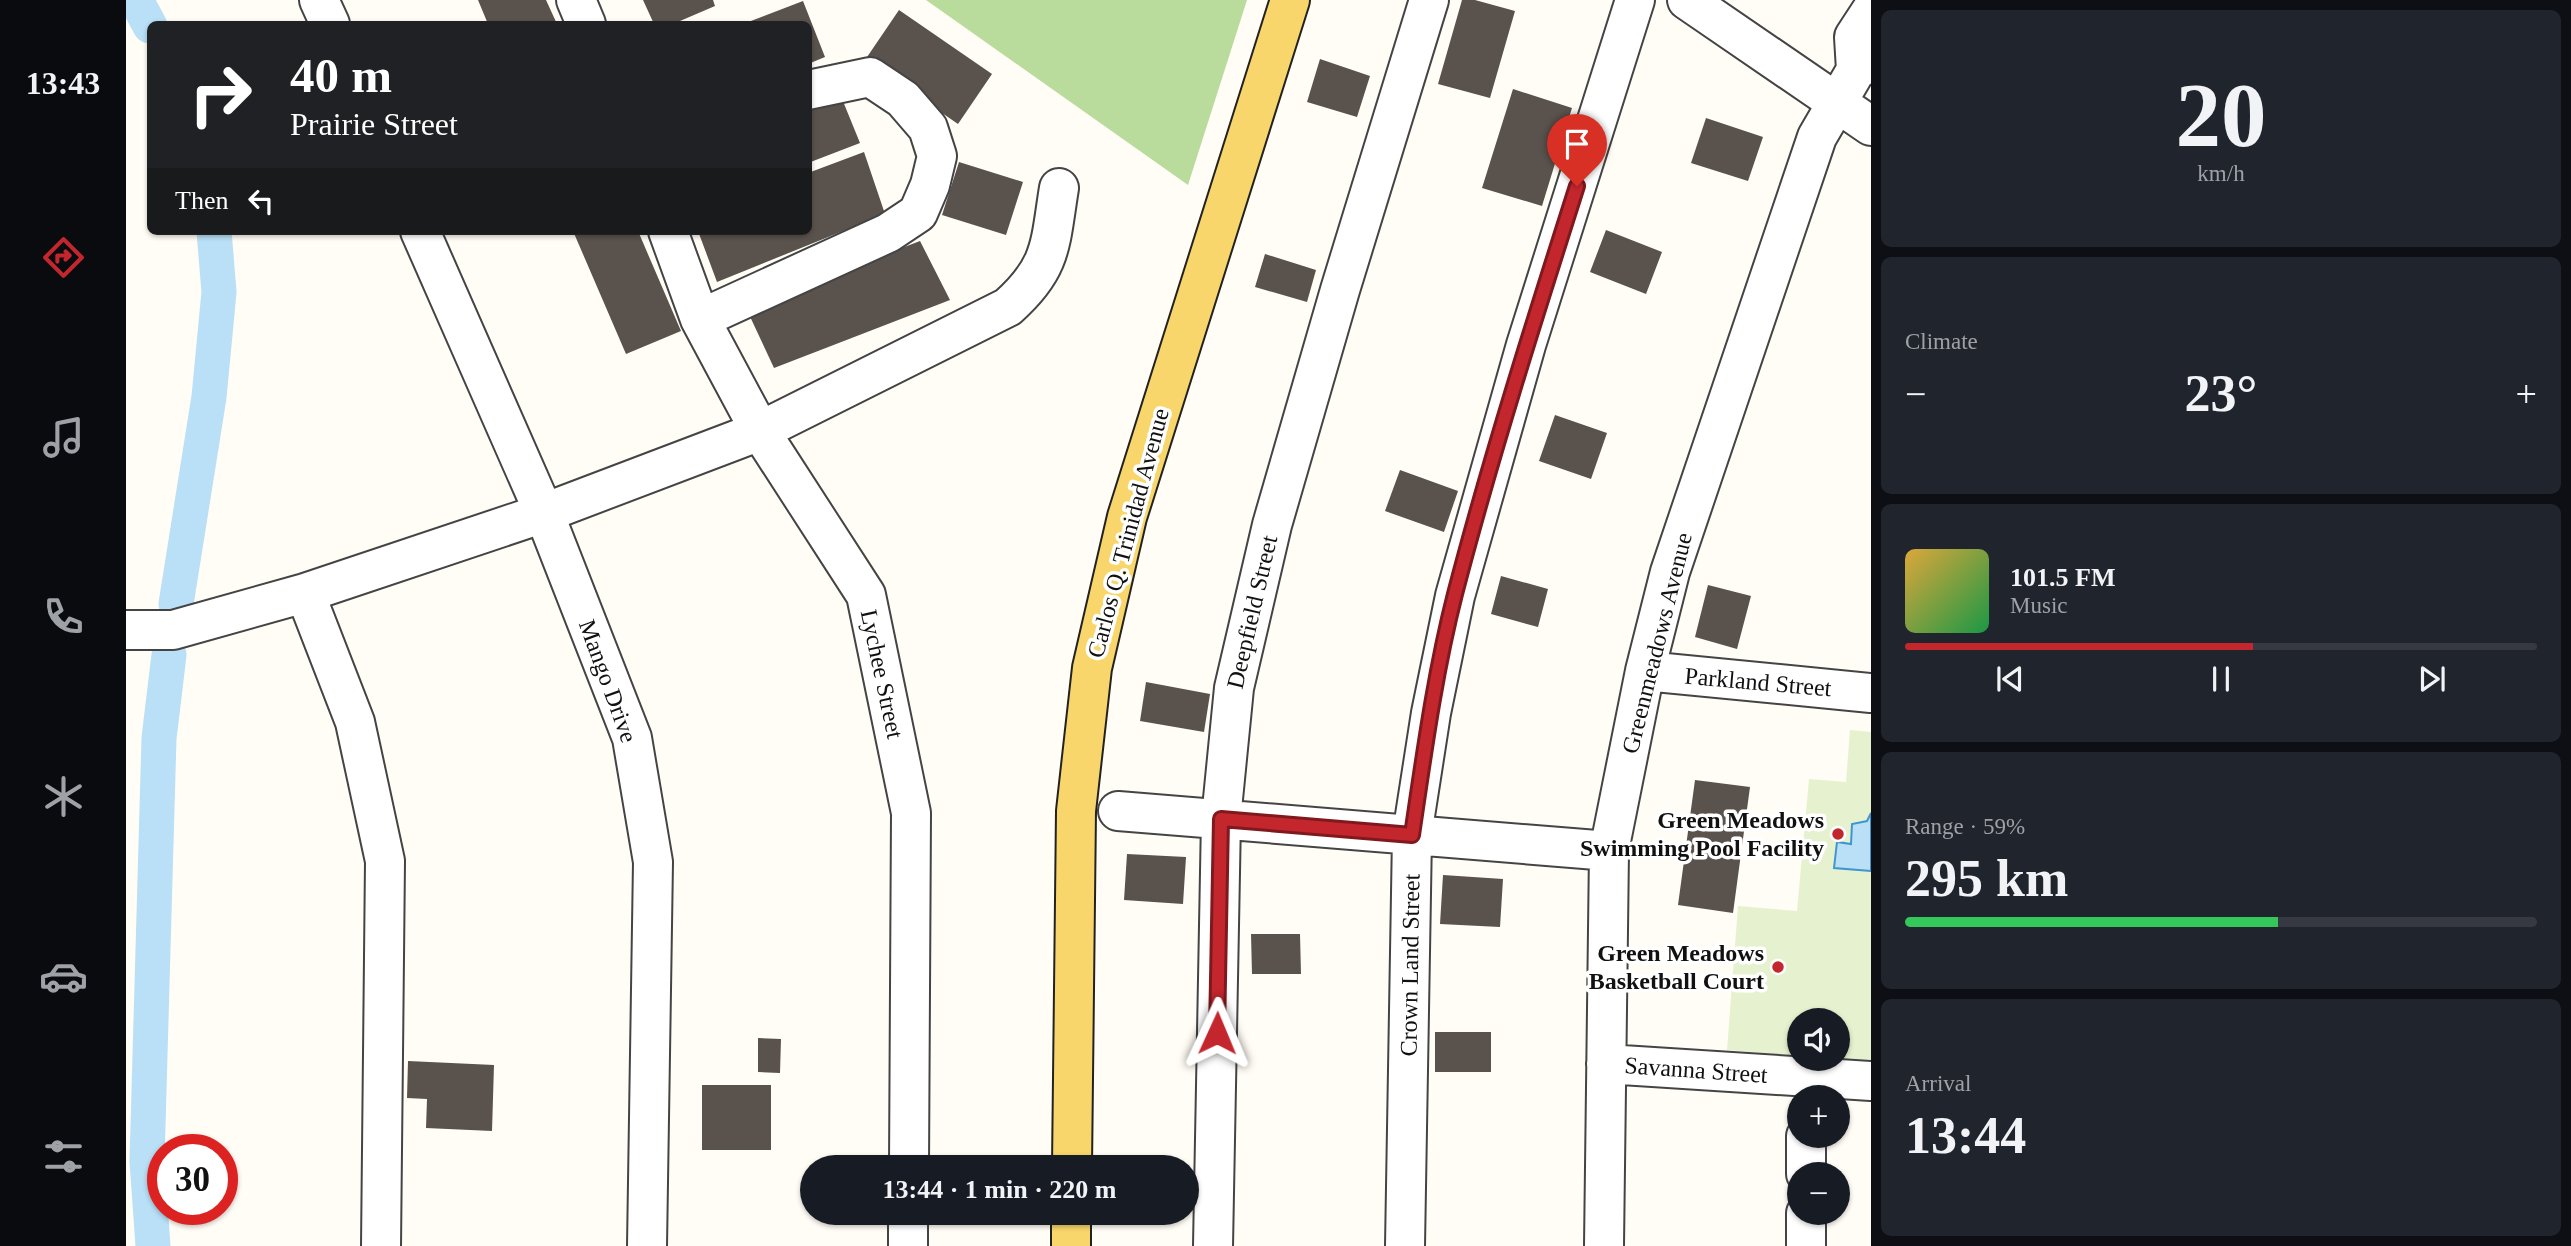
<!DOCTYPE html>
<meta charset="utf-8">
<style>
body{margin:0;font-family:"Times New Roman",serif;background:#20242c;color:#f1f3f6;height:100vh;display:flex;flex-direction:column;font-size:26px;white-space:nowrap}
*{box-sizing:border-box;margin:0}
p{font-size:23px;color:#9ea1a6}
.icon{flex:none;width:38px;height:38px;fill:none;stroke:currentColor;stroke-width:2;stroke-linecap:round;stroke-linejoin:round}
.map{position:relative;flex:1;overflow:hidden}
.sheet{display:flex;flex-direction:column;gap:10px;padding:10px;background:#0d0f14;width:700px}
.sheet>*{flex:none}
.top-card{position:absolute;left:21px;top:21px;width:665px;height:214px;border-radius:10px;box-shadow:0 2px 5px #0004;background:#202124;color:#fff;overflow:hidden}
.tools{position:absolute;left:1661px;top:1008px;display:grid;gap:14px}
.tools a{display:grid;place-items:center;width:63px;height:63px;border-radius:50%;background:#171b24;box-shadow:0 2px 5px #0004;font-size:35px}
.speed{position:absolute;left:21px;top:1134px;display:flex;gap:14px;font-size:35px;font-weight:700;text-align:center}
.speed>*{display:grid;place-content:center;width:91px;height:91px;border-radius:50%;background:#171b24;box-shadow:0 2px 5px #0004;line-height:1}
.speed .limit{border:10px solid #d22;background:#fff;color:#111}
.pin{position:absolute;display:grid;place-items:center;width:60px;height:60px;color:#fff;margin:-72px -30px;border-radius:50% 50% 50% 0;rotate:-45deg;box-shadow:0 0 7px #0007}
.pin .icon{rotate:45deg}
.me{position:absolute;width:77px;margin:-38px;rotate:1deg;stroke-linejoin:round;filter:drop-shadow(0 0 5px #0008)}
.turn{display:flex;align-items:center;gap:24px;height:147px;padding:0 28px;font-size:32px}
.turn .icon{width:91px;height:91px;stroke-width:2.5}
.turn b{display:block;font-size:49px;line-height:60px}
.then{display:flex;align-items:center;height:66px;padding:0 28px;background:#0003;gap:14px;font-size:26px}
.big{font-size:52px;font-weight:700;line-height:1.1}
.sheet .tile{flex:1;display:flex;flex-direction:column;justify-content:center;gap:10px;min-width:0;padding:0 24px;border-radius:10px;background:#20242c}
.sheet .dial{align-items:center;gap:0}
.dial b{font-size:91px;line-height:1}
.song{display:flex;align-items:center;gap:21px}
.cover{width:84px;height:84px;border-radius:10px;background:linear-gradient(135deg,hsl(40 70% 55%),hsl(140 70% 35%))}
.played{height:7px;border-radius:4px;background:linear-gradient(90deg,#c4262e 55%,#363941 55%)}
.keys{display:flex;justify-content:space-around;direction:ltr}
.heat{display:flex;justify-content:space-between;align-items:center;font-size:38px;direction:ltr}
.charge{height:10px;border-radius:5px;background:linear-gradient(90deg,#34c759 59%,#363941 0)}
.trip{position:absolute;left:674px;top:1155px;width:399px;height:70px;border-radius:35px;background:#171b24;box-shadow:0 2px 5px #0004;font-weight:700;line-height:70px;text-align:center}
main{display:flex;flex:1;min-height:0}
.tabs{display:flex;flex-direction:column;width:126px;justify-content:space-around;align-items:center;background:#090b0e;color:#9ea1a6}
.tabs .icon{width:49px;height:49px}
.tabs .active{color:#c4262e}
.tabs b{font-size:32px;color:#f1f3f6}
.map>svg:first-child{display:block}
.forest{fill:#b9dc9c}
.pitch{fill:#e6f2cf}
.water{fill:#b9e0f7;stroke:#3f96cf;stroke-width:2}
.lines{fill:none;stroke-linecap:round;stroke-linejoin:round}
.canal{stroke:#b9e0f7;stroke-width:35}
.building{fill:#5a524d}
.minor-casing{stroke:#444;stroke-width:42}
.major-casing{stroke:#222;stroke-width:42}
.minor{stroke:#fff;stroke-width:38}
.major{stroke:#f9d66b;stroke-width:38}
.route-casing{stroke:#7f191e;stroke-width:18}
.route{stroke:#c4262e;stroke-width:12}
.poi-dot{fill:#c4262e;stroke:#fff;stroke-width:2.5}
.labels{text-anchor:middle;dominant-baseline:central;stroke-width:7;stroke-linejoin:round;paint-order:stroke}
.street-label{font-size:24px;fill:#111;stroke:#fff}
.poi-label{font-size:24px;font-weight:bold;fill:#111;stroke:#fff;text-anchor:end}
</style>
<main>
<nav class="tabs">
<b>13:43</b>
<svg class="icon active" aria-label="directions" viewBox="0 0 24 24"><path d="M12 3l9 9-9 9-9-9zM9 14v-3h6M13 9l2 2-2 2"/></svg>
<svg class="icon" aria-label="music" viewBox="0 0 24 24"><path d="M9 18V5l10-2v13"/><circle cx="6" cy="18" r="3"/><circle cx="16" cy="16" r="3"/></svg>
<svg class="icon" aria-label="phone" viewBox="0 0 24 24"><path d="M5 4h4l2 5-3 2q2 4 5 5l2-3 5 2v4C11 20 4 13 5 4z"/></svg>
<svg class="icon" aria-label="climate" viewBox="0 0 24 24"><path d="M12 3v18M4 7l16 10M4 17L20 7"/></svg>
<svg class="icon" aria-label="car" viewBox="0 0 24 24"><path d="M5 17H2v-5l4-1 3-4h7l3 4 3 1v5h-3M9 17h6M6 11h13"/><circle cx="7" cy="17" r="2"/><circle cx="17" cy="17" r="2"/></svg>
<svg class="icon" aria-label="filters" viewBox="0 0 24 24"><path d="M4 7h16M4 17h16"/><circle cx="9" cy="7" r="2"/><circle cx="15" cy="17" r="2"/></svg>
</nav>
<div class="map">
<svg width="1745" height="1246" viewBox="0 0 1745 1246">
<rect width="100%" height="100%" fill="#fffdf5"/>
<!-- forest -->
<path class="forest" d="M800 0H1121L1062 185Z"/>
<!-- pitch -->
<path class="pitch" d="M1724 730 1745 732V1061L1712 1059V1020H1673V1056L1601 1050 1612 906 1671 911 1683 779 1720 782Z"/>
<!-- water -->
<path class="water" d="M1745 813V871L1708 868 1711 842 1725 844 1726 824 1741 821Z"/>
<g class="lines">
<!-- canal -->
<path class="canal" d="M10 0 24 26
M50 604 83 397 93 292 88 231
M27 1246 21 1161 33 738 43 655"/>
</g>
<!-- building -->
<path class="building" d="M352 0H420L431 24H362Z
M517 0H587L589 6 547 24H528Z
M1336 0H1349L1389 11 1364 98 1312 84Z
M677 1 699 57 682 64V24H617Z
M773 10 866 74 832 124 739 60Z
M1194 59 1244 76 1231 117 1181 102Z
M712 89 734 143 682 163V101Z
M1387 89 1446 108 1416 206 1356 188Z
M1580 118 1637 137 1622 181 1565 163Z
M738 152 759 214 591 282 572 231H682V173Z
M833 162 897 182 880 235 816 215Z
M1480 230 1536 252 1520 294 1464 272Z
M447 231H512L555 331 500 354Z
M794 241 824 300 648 368 620 308Z
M1139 254 1190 270 1181 302 1129 287Z
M1429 415 1481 433 1465 479 1413 461Z
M1274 470 1332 491 1318 532 1259 511Z
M1375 576 1422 589 1412 627 1365 614Z
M1582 585 1625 596 1611 649 1569 637Z
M1020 682 1084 694 1078 732 1014 721Z
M1569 780 1624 787 1607 913 1552 905Z
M1001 854 1060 857 1057 904 998 900Z
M1317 875 1377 879 1374 927 1314 924Z
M1125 934H1174L1175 974H1126Z
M1309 1032H1365V1072H1309Z
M632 1038 655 1039 654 1073 632 1072Z
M282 1061 368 1065 366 1131 300 1128 301 1099 281 1098Z
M576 1085H645V1150H576Z"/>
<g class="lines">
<defs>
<path id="minor" d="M193 0 204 24
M450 0 460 24
M1561 0 1745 126
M1730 70 1728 37 1745 11
M294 231 418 513 506 738 527 862 521 1246
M542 231 574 319 634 431 740 595 785 813 783 1167
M574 319 762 233 792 213 804 185 811 156 802 128 777 99 744 77 682 90
M179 593 229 722 259 861 255 1246
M0 630H47L179 593 418 513 634 431 882 307C927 267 924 243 933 188
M1519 671 1745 693
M992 811 1483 851
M1480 1064 1745 1081
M1680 1136V1174
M1680 1213V1246
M782 1246V1213
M1087 1246 1095 819 1108 688 1146 525 1214 290 1303 0
M1279 1246 1286 835 1305 713 1329 596 1400 345 1509 0
M1478 1246 1483 851 1519 671 1544 572 1691 137 1730 70 1745 62"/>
<path id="major" d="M946 1167 950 811 966 668 1001 517 1164 0
M945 1246V1213"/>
</defs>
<!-- minor casing -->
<use href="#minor" class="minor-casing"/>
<!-- major casing -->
<use href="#major" class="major-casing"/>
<!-- minor -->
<use href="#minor" class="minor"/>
<!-- major -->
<use href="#major" class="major"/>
</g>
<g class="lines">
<defs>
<path id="route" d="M1091 1033 1095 819 1286 835C1298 754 1309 672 1329 594 1365 456 1408 321 1451 186"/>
</defs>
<!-- route casing -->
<use href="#route" class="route-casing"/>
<!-- route -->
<use href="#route" class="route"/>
</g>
<!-- markers -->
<g class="poi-dot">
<circle cx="1712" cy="834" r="7"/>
<circle cx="1652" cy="967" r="7"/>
</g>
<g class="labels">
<!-- street labels -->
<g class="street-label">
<text transform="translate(1002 533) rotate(-75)">Carlos Q. Trinidad Avenue</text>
<text transform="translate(1126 612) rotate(-77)">Deepfield Street</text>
<text transform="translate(1531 643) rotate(-76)">Greenmeadows Avenue</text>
<text transform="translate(756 674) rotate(78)">Lychee Street</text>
<text transform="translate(482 681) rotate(70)">Mango Drive</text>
<text transform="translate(1632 682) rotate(5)">Parkland Street</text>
<text transform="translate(1284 965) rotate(-89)">Crown Land Street</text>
<text transform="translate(1570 1070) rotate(4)">Savanna Street</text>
</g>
<!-- poi labels -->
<g class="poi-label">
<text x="1698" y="820">Green Meadows<tspan x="1698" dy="28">Swimming Pool Facility</tspan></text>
<text x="1638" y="953">Green Meadows<tspan x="1638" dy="28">Basketball Court</tspan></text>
</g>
</g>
</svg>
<div class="tools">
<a><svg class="icon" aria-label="sound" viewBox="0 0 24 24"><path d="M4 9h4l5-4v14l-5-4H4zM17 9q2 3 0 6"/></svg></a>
<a>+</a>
<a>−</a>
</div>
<div class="speed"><div class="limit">30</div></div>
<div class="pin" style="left:1451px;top:186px;background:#d93025"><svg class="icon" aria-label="arrive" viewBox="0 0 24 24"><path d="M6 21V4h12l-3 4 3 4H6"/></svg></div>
<svg class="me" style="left:1091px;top:1033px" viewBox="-20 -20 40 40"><path d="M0-17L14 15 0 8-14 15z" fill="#c4262e" stroke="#fff" stroke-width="4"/></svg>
<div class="trip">13:44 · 1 min · 220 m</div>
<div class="top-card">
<div class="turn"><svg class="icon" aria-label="right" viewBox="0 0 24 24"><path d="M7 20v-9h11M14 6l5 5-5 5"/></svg><div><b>40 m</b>Prairie Street</div></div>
<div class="then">Then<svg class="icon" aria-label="left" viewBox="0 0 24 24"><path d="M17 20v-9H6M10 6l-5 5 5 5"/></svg></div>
</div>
</div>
<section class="sheet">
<div class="tile dial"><b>20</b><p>km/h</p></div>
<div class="tile"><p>Climate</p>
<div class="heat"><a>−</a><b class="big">23°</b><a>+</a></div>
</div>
<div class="tile">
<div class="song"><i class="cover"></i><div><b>101.5 FM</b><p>Music</p></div></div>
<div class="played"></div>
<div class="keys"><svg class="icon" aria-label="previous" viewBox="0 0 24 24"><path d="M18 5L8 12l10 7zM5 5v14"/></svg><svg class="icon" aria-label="pause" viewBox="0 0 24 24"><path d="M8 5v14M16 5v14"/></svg><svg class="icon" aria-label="next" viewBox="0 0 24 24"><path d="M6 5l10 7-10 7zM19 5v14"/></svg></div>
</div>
<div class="tile"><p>Range · 59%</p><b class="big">295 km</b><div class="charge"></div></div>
<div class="tile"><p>Arrival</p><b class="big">13:44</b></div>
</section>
</main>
